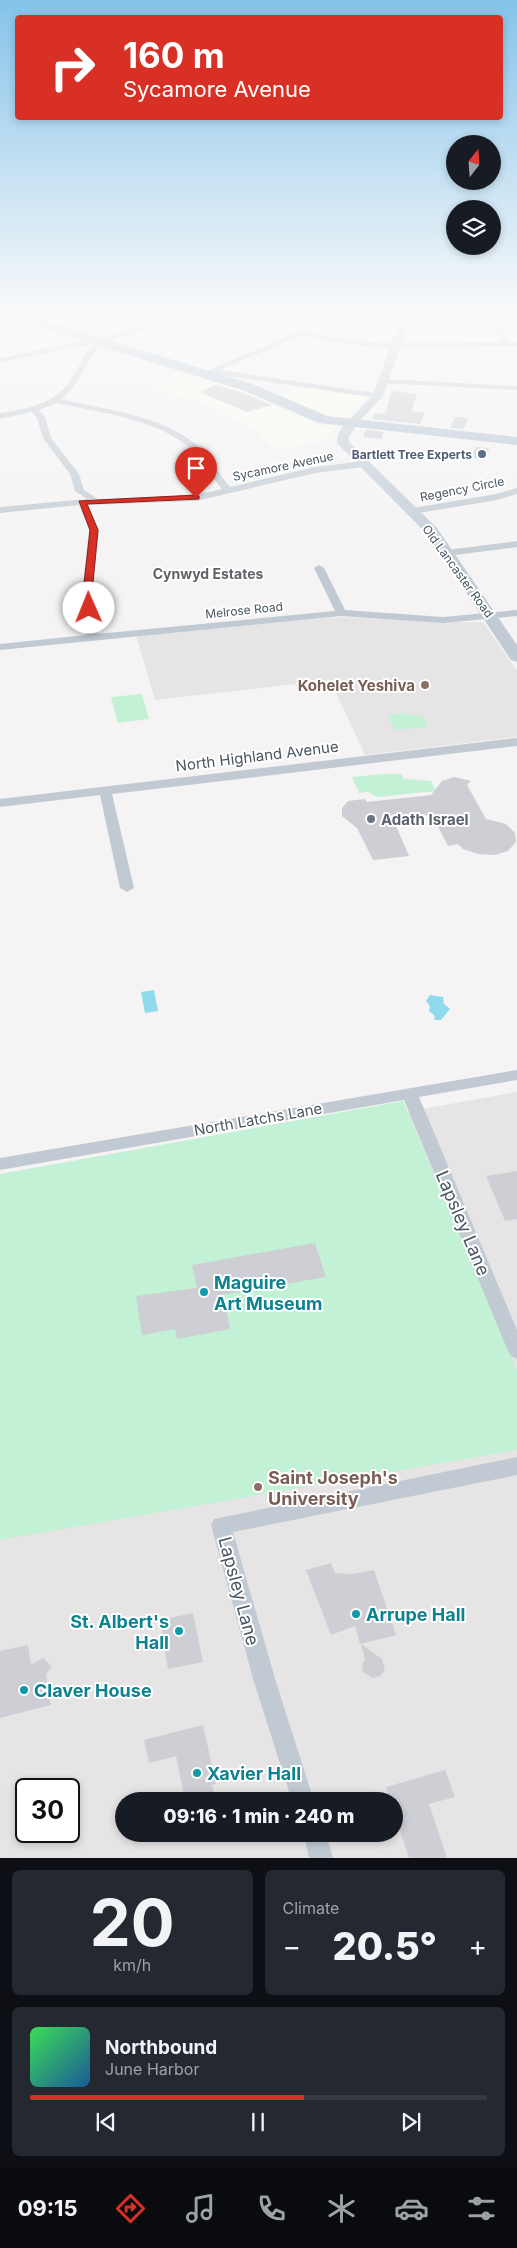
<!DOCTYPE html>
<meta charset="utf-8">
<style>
body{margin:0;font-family:Inter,sans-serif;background:#242831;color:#f1f3f6;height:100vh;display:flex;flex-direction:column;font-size:19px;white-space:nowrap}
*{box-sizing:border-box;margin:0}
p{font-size:16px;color:#9ea1a6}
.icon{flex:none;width:28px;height:28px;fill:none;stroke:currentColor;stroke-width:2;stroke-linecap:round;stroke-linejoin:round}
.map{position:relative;height:1858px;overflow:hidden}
.panel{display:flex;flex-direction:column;gap:12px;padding:12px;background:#0d0f14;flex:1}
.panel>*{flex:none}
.banner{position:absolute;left:15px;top:15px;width:488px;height:105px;border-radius:5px;box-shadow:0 2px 8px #0003;background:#d93025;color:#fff;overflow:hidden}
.needle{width:32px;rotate:17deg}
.controls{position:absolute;left:446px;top:135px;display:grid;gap:10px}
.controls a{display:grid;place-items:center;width:55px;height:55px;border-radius:50%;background:#171b24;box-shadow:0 2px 8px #0003;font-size:25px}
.speed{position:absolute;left:15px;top:1778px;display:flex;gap:10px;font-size:25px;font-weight:700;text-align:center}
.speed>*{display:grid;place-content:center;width:65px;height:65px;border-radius:50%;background:#171b24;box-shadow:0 2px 8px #0003;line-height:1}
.speed .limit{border:2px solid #111;border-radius:8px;background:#fff;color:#111}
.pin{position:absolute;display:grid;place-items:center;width:42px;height:42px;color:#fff;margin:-51px -21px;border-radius:50% 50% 50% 0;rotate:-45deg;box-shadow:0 0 5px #0007}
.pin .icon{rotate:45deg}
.me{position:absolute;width:55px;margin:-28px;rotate:359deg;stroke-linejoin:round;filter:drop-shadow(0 0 4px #0008)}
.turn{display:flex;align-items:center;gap:18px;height:105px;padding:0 25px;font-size:22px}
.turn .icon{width:65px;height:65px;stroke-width:2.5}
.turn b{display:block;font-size:35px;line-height:42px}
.big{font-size:38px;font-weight:800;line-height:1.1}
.panel .widget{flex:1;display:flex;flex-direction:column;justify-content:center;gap:8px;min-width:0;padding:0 18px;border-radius:8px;background:#242831}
.panel .dial{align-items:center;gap:0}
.dial b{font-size:65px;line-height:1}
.song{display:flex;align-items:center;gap:15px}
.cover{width:60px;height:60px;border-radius:8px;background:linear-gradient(135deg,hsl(130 70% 55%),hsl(210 70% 35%))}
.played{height:5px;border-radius:2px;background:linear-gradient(90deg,#d93025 60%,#363941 60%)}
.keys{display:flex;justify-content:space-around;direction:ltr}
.heat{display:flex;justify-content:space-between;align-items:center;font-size:28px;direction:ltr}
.panel .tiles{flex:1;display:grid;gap:12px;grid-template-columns:1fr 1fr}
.widget:last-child{grid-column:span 2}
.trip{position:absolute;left:115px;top:1792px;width:288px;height:50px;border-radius:25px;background:#171b24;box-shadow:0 2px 8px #0003;font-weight:800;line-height:50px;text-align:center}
.tab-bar{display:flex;height:80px;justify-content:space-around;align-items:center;background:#090b0e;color:#9ea1a6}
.tab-bar .icon{width:35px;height:35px}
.tab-bar .active{color:#d93025}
.tab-bar b{font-size:22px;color:#f1f3f6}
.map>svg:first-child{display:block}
.commercial{fill:#fdf9ef}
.education{fill:#e6e4e5;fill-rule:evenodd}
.green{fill:#c3f1d5}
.water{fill:#90daee}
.building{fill:#cdcfd5}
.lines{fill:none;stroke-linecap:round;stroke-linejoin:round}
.minor{fill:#c1cad2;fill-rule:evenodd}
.tertiary{fill:#c1cad2;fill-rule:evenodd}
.secondary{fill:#c1cbd6;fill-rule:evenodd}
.primary{fill:#b3c2d1;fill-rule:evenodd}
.route{fill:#d93025;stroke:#8d1f18}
.service-dot{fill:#5c6f8a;stroke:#fff;stroke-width:2}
.education-dot{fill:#8d6e63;stroke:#fff;stroke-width:2}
.worship-dot{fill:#6b7280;stroke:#fff;stroke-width:2}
.culture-dot{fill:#0f9aa8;stroke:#fff;stroke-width:2}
.labels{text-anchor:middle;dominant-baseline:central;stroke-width:4;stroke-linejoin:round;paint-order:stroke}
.far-service-label{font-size:12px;font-weight:bold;fill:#4e5e75;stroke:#fff;text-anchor:end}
.far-street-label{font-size:12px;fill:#4a5661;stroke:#fff}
.far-neighbourhood-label{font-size:14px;font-weight:bold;fill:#5f6368;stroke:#fff}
.education-label{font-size:15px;font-weight:bold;fill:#785e54;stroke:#fff;text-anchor:end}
.street-label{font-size:15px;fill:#4a5661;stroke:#fff}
.worship-label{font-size:15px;font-weight:bold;fill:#5b616d;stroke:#fff;text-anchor:start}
.near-street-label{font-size:18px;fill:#4a5661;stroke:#fff}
.near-culture-label{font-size:18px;font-weight:bold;fill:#0d838f;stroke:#fff;text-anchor:start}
.near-education-label{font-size:18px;font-weight:bold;fill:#785e54;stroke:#fff;text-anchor:start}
</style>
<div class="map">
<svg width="517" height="1858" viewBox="0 0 517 1858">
<rect width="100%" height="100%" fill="#f5f3f3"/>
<!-- commercial -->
<path class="commercial" d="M187 374 238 389 298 417 334 430 329 435 330 439 274 450 257 432 215 411 218 409 153 387Z
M301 386 368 397 346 417 337 418 315 412 281 396Z"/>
<!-- education -->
<path class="education" d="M340 617 448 622H483L517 671V737L365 755 330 680 155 700 136 635Z
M517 1092V1858H0V1185ZM26 1789H69V1831H26ZM124 1801H394V1834H124Z"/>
<!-- green -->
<path class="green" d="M142 694 149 719 118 723 111 697Z
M408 713 411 716 422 715 428 727 395 730 387 715Z
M383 774H401L404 779 431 781 436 791 377 797 368 792 359 793 352 777Z
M403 1101 517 1370V1450L0 1540V1174Z"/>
<!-- water -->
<path class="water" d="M154 990 158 1011 145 1013 141 992Z
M430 995 443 997 444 1004 450 1009 441 1020H434L435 1016 429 1011 430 1006 426 1001Z"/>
<!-- building -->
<path class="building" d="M216 385 244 393 272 405 247 412 199 392Z
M392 391 417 394 412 411 425 412 420 424 372 419 375 413 385 414Z
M455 417 468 418 464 429 450 428Z
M366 430 384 432 381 439 363 437Z
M475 447 489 448 486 459 471 458Z
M454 777 471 781 467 785 486 819 506 824 515 833 516 842 508 851 495 855 478 854 463 849 458 844 448 846 432 815 393 819 409 856 373 860 357 828 342 816V808L348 801 365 799 367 802 431 795 442 781Z
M517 1171V1219L505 1221 486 1176Z
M315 1243 326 1277 223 1295 230 1329 177 1339 175 1329 142 1335 136 1296 197 1288 192 1265Z
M331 1563 335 1573 354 1574 374 1570 396 1635 360 1644 355 1626 331 1635 306 1570Z
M193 1613 203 1662 168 1669 160 1620Z
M361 1644 382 1659 385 1670 380 1676 373 1678 363 1672 362 1665 365 1659Z
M28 1645 31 1665 43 1658 52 1667 46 1674 51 1705 0 1718V1651Z
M203 1725 216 1784 212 1785 216 1801H195L193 1793 184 1795 176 1756 149 1763 144 1740Z
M445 1770 455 1797 429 1804 447 1858H409L394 1811V1801H391L386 1787Z"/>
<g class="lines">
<!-- minor -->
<path class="minor" d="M157 312H166L146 330 101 342 72 389 61 399C107 410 163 415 199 447 212 459 219 475 230 487L315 467 363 461 367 464 363 467 315 473 196 501 88 505 99 530 92 593 97 634 335 611 314 568 319 565 324 568 345 610 443 617 517 610V616L443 623 341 616 0 650V644L86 635 82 593 89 530 79 505 0 513V507L87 499 75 491 70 474 43 438 37 418 32 412 0 419V413C28 409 56 404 72 378 79 367 84 355 92 344L0 362V358L116 334 140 326ZM57 403C103 414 159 418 194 452 205 463 212 477 222 489L196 495 98 499 84 490 79 474 51 438 45 417 39 410Z
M488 312H496L510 342H517V346L379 348 325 341 303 335 220 370 381 394 382 396 378 398 212 374 204 376 200 374 302 330 326 336 379 343 502 342Z
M384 379 517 386V390L381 383 380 381Z
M517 488V494L497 500 413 514 408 511 413 508 496 494Z
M517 541V547L447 556 442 553 447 550Z
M517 738V746L112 794 134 888 127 892 120 888 100 795 0 807V799Z
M517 1070V1080L419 1097 517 1330V1359L511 1356 508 1351 404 1100 0 1170V1158Z
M517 1457V1475L233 1532 276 1682 314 1801H292L254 1682 211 1525 214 1519Z
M304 1834H326L333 1858H309Z"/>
<!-- tertiary -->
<path class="tertiary" d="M403 312H413L383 396 355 426H347V422L373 395Z
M16 313 19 314V318L0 322V316Z"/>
<!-- secondary -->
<path class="secondary" d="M351 420 357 424 349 437V442L437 528 517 645V662L511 660 427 534 337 443C337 435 343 422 351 420Z"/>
<!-- primary -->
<path class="primary" d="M0 312H17L255 385 327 416 517 437V445L319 423 245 391 0 315Z"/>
</g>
<!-- sky -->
<linearGradient id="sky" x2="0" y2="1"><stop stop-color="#85c3ea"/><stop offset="0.55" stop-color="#fafafa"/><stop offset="1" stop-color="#fafafa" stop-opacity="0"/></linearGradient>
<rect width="517" height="572" fill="url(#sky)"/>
<!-- route -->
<path class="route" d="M196 495 199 496V499L87 504 98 530 92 593 93 608 86 610 83 593 90 530 79 501Z"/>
<!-- markers -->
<circle class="service-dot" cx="482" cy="454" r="5"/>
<g class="education-dot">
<circle cx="425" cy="685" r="5"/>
<circle cx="258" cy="1487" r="5"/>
</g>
<circle class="worship-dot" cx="371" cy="819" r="5"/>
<g class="culture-dot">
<circle cx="204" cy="1292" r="5"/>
<circle cx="356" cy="1614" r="5"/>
<circle cx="179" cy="1631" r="5"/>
<circle cx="24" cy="1690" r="5"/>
<circle cx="197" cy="1773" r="5"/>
</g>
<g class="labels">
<!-- far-service labels -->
<g class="far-service-label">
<text x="472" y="454">Bartlett Tree Experts</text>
</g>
<!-- far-street labels -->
<g class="far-street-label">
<text transform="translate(283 466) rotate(-12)">Sycamore Avenue</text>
<text transform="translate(462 489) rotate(-11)">Regency Circle</text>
<text transform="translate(458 571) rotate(54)">Old Lancaster Road</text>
<text transform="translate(244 610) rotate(-6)">Melrose Road</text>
</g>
<!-- far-neighbourhood labels -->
<g class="far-neighbourhood-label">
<text x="208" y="573">Cynwyd Estates</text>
</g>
<!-- education labels -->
<g class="education-label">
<text x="415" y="685">Kohelet Yeshiva</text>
</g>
<!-- street labels -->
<g class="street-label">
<text transform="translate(257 756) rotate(-7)">North Highland Avenue</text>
<text transform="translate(258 1119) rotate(-10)">North Latchs Lane</text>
</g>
<!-- worship labels -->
<g class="worship-label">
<text x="381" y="819">Adath Israel</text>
</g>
<!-- near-street labels -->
<g class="near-street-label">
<text transform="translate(463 1223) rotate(67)">Lapsley Lane</text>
<text transform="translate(239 1591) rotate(75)">Lapsley Lane</text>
</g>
<!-- near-culture labels -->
<g class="near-culture-label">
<text x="214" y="1282">Maguire<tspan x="214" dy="21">Art Museum</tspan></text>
<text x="366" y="1614">Arrupe Hall</text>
<text x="169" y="1621" text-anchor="end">St. Albert's<tspan x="169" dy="21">Hall</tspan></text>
<text x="34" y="1690">Claver House</text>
<text x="207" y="1773">Xavier Hall</text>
</g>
<!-- near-education labels -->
<g class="near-education-label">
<text x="268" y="1477">Saint Joseph's<tspan x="268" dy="21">University</tspan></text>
</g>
</g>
</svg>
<div class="controls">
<a><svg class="needle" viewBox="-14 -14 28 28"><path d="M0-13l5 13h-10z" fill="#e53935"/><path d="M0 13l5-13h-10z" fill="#9ea1a6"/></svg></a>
<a><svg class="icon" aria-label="layers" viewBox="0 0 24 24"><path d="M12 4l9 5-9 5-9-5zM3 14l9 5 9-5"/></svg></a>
</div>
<div class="speed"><div class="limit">30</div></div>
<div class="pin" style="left:196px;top:498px;background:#d93025"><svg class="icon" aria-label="arrive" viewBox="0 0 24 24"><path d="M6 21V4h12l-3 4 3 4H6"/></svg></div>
<svg class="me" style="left:89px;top:608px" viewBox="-20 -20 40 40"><circle r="19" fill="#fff"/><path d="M0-13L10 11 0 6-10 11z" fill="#d93025"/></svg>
<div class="trip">09:16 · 1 min · 240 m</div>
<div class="banner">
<div class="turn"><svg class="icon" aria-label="right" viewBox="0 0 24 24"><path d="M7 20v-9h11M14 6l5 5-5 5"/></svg><div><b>160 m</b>Sycamore Avenue</div></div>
</div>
</div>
<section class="panel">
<div class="tiles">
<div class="widget dial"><b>20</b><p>km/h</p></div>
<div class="widget"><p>Climate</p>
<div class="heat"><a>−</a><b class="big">20.5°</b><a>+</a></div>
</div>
<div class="widget">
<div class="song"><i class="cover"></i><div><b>Northbound</b><p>June Harbor</p></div></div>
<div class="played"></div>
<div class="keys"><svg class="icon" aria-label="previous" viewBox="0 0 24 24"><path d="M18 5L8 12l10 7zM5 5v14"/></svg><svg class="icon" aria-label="pause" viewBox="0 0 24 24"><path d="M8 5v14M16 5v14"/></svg><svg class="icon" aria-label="next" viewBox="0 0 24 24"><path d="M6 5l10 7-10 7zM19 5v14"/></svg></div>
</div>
</div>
</section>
<nav class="tab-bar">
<b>09:15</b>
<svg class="icon active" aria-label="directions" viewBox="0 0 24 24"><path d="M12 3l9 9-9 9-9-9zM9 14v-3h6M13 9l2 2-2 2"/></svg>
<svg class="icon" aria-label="music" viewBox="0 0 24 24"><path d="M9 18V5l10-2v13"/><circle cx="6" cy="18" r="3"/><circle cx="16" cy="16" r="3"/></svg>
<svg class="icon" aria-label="phone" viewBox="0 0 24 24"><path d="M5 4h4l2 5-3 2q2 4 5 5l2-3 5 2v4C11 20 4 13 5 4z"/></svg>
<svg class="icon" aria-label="climate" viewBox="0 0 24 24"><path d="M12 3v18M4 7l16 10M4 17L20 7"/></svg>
<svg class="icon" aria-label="car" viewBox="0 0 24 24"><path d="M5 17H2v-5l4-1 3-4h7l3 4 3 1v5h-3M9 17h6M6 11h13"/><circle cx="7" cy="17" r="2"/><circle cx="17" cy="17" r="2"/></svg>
<svg class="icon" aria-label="filters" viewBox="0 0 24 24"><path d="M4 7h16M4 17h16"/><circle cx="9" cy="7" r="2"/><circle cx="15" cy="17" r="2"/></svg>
</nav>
